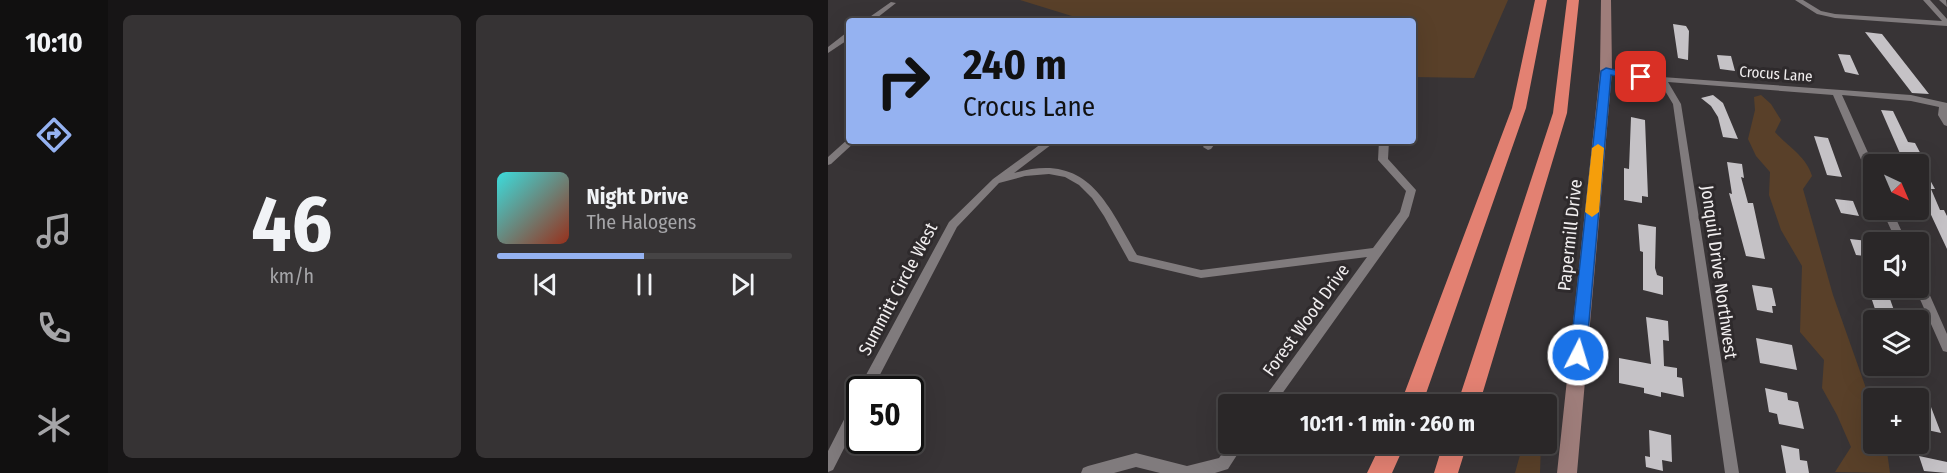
<!DOCTYPE html>
<meta charset="utf-8">
<style>
body{margin:0;font-family:"Fira Sans Condensed",sans-serif;background:#363334;color:#f1f3f6;height:100vh;display:flex;flex-direction:column;font-size:22px;white-space:nowrap}
*{box-sizing:border-box;margin:0}
p{font-size:20px;color:#a5a5a8}
.icon{flex:none;width:33px;height:33px;fill:none;stroke:currentColor;stroke-width:2;stroke-linecap:round;stroke-linejoin:round}
.map{position:relative;flex:1;overflow:hidden}
.side{display:flex;flex-direction:column;gap:15px;padding:15px;background:#171516;width:720px}
.side>*{flex:none}
.banner{position:absolute;left:18px;top:18px;width:570px;height:126px;border-radius:6px;box-shadow:0 6px 24px #0002,0 0 0 2px #464445;background:#95b2f1;color:#111;overflow:hidden}
.needle{width:39px;rotate:136deg}
.tools{position:absolute;left:1035px;top:154px;display:grid;gap:12px}
.tools a{display:grid;place-items:center;width:66px;height:66px;border-radius:6px;background:#2a2728;box-shadow:0 6px 24px #0002,0 0 0 2px #464445;font-size:30px}
.speed{position:absolute;left:18px;top:376px;display:flex;gap:12px;font-size:30px;font-weight:700;text-align:center}
.speed>*{display:grid;place-content:center;width:78px;height:78px;border-radius:50%;background:#2a2728;box-shadow:0 6px 24px #0002,0 0 0 2px #464445;line-height:1}
.speed .limit{border:3px solid #111;border-radius:9px;background:#fff;color:#111}
.pin{position:absolute;display:grid;place-items:center;width:51px;height:51px;color:#fff;margin:-26px;border-radius:12px;box-shadow:0 3px 9px #0006}
.me{position:absolute;width:66px;margin:-33px;rotate:5deg;stroke-linejoin:round;filter:drop-shadow(0 0 4px #0008)}
.turn{display:flex;align-items:center;gap:21px;height:126px;padding:0 18px;font-size:27px}
.turn .icon{width:78px;height:78px;stroke-width:2.5}
.turn b{display:block;font-size:42px;line-height:51px}
.side .card{flex:1;display:flex;flex-direction:column;justify-content:center;gap:9px;min-width:0;padding:0 21px;border-radius:9px;background:#363334}
.side .dial{align-items:center;gap:0}
.dial b{font-size:78px;line-height:1}
.song{display:flex;align-items:center;gap:18px}
.cover{width:72px;height:72px;border-radius:9px;background:linear-gradient(135deg,hsl(180 70% 55%),hsl(10 70% 35%))}
.played{height:6px;border-radius:3px;background:linear-gradient(90deg,#95b2f1 50%,#464445 50%)}
.keys{display:flex;justify-content:space-around;direction:ltr}
.side .tiles{flex:1;display:grid;gap:15px;grid-template-columns:repeat(2,1fr)}
.trip{position:absolute;left:390px;top:394px;width:339px;height:60px;border-radius:6px;background:#2a2728;box-shadow:0 6px 24px #0002,0 0 0 2px #464445;font-weight:700;line-height:60px;text-align:center}
main{display:flex;flex:1;min-height:0}
.tabs{display:flex;flex-direction:column;width:108px;justify-content:space-around;align-items:center;background:#111010;color:#a5a5a8}
.tabs .icon{width:42px;height:42px}
.tabs .selected{color:#95b2f1}
.tabs b{font-size:27px;color:#f1f3f6}
.map>svg:first-child{display:block}
.green{fill:#594029}
.building{fill:#c5c2c6}
.lines{fill:none;stroke-linecap:round;stroke-linejoin:round}
.minor{fill:#807b7d;fill-rule:evenodd}
.secondary{fill:#9e7d7a;fill-rule:evenodd}
.motorway{fill:#e38172;fill-rule:evenodd}
.route{fill:#1a73e8;stroke:#114b97;stroke-width:1.5}
.slow{fill:#f59e0b}
.labels{text-anchor:middle;dominant-baseline:central;stroke-width:6;stroke-linejoin:round;paint-order:stroke}
.far-street-label{font-size:15px;fill:#f1eeef;stroke:#2e2a2c}
.street-label{font-size:18px;fill:#f1eeef;stroke:#2e2a2c}
</style>
<main>
<nav class="tabs">
<b>10:10</b>
<svg class="icon selected" aria-label="directions" viewBox="0 0 24 24"><path d="M12 3l9 9-9 9-9-9zM9 14v-3h6M13 9l2 2-2 2"/></svg>
<svg class="icon" aria-label="music" viewBox="0 0 24 24"><path d="M9 18V5l10-2v13"/><circle cx="6" cy="18" r="3"/><circle cx="16" cy="16" r="3"/></svg>
<svg class="icon" aria-label="phone" viewBox="0 0 24 24"><path d="M5 4h4l2 5-3 2q2 4 5 5l2-3 5 2v4C11 20 4 13 5 4z"/></svg>
<svg class="icon" aria-label="climate" viewBox="0 0 24 24"><path d="M12 3v18M4 7l16 10M4 17L20 7"/></svg>
</nav>
<section class="side">
<div class="tiles">
<div class="card dial"><b>46</b><p>km/h</p></div>
<div class="card">
<div class="song"><i class="cover"></i><div><b>Night Drive</b><p>The Halogens</p></div></div>
<div class="played"></div>
<div class="keys"><svg class="icon" aria-label="previous" viewBox="0 0 24 24"><path d="M18 5L8 12l10 7zM5 5v14"/></svg><svg class="icon" aria-label="pause" viewBox="0 0 24 24"><path d="M8 5v14M16 5v14"/></svg><svg class="icon" aria-label="next" viewBox="0 0 24 24"><path d="M6 5l10 7-10 7zM19 5v14"/></svg></div>
</div>
</div>
</section>
<div class="map">
<svg width="1119" height="473" viewBox="0 0 1119 473">
<rect width="100%" height="100%" fill="#383436"/>
<!-- green -->
<path class="green" d="M192 0H680L646 78 585 77V21H260Z
M933 95 943 104 953 120 947 132C961 148 978 156 984 176L975 189 1005 295 1045 408 1046 444H1058L1062 473 1007 472 1023 447 1009 415 994 388 996 360 972 332 974 266 953 230 941 195 942 172 928 156 920 139 927 110 926 97Z
M695 444H713L712 473H687Z"/>
<!-- building -->
<path class="building" d="M845 24 858 26 861 31 860 60 850 58Z
M1037 32 1054 34 1101 94 1084 93Z
M1010 54 1022 55 1031 75 1017 72Z
M889 55 903 56 907 71 892 69Z
M885 95 895 103 910 139 895 137 890 117 883 106 873 98Z
M1053 110 1065 111 1080 142 1087 143 1097 162H1092L1107 189H1103L1112 210H1116L1119 216V249L1090 187V161L1074 158Z
M803 117 817 120 820 197 814 196V203L796 200V168L801 169Z
M986 136 1000 138 1014 177 999 175Z
M899 162 914 164 916 178 913 177 920 203H925L937 259 918 256 901 193 904 194Z
M1007 199 1025 201 1031 216 1013 213Z
M810 224 828 227 827 268 829 275 835 277V295L815 290V252L812 251Z
M1022 239 1040 241 1046 257 1028 255Z
M924 285 944 288 948 306H944L945 313 929 310Z
M1040 288H1058L1067 313 1047 309Z
M818 317 840 321 841 341 835 340 836 366 849 368V377L854 378 856 397 833 392V397L816 393V388L791 383V358L823 364Z
M928 338 964 345 969 370 932 363Z
M1090 387 1099 406 1103 407 1113 433 1090 428Z
M937 388 959 393 960 400 970 402 976 429 951 424 949 414 941 412Z
M821 430 843 435 844 462 834 460 835 471 818 467 817 456 822 457Z
M953 445 971 449 972 460 979 461 981 473H958Z
M1091 456 1119 462V473L1096 471Z"/>
<g class="lines">
<!-- minor -->
<path class="minor" d="M967 0H975L993 11 1007 14 1114 21 1095 0H1102L1119 19V26L1007 18 989 14Z
M1111 0H1118L1119 7Z
M63 2 68 3 45 21H36Z
M18 33H21V39L0 53V47Z
M775 69 834 77 1083 95 1119 103V126L1116 125 1110 115 1111 107 1083 101 1014 95 1046 166V181L1041 178 1005 95 840 82 853 104 911 473H897L845 104 831 81 778 73 774 71Z
M20 139 21 141H28L3 164 0 165V157Z
M217 141H228L186 173C259 152 278 201 309 255L373 270 545 248 572 212 578 191 550 160 551 141H561L560 159 588 190 581 216 446 405H431L539 257 373 278 305 262 301 261 276 216 264 198 251 185 237 177 221 174 197 176 171 183 129 227 44 390H32V392L31 390 32 386 121 222 165 179Z
M379 141H389L383 149 380 150 375 147Z
M1054 210H1064L1079 243H1069Z
M1090 278 1094 279 1096 282 1119 334V352L1115 351 1087 288H1090Z
M32 396V417L5 470 0 472V451L27 398Z
M401 444H416L400 469 387 473H332L308 467 286 473H253L255 468 260 466 308 453 359 466 391 458Z"/>
<!-- secondary -->
<path class="secondary" d="M773 0H783L784 71 749 473H729L772 71Z"/>
<!-- motorway -->
<path class="motorway" d="M707 0H719L698 108 594 405H572L684 108Z
M739 0H751L739 113 651 405H629L725 113Z
M553 444H577L564 473H539Z
M615 444H639L630 473H606Z"/>
</g>
<!-- route -->
<path class="route" d="M778 68 819 77 813 80 783 75 758 355 756 360H745L742 355 773 71Z"/>
<!-- slow -->
<path class="slow" d="M770 144 776 148 771 212 764 217 757 212 764 148Z"/>
<g class="labels">
<!-- far-street labels -->
<g class="far-street-label">
<text transform="translate(948 74) rotate(4)">Crocus Lane</text>
</g>
<!-- street labels -->
<g class="street-label">
<text transform="translate(742 235) rotate(-84)">Papermill Drive</text>
<text transform="translate(891 272) rotate(82)">Jonquil Drive Northwest</text>
<text transform="translate(70 289) rotate(-62)">Summitt Circle West</text>
<text transform="translate(478 320) rotate(-54)">Forest Wood Drive</text>
</g>
</g>
</svg>
<div class="tools">
<a><svg class="needle" viewBox="-14 -14 28 28"><path d="M0-13l5 13h-10z" fill="#e53935"/><path d="M0 13l5-13h-10z" fill="#a5a5a8"/></svg></a>
<a><svg class="icon" aria-label="sound" viewBox="0 0 24 24"><path d="M4 9h4l5-4v14l-5-4H4zM17 9q2 3 0 6"/></svg></a>
<a><svg class="icon" aria-label="layers" viewBox="0 0 24 24"><path d="M12 4l9 5-9 5-9-5zM3 14l9 5 9-5"/></svg></a>
<a>+</a>
</div>
<div class="speed"><div class="limit">50</div></div>
<div class="pin" style="left:813px;top:77px;background:#d93025"><svg class="icon" aria-label="arrive" viewBox="0 0 24 24"><path d="M6 21V4h12l-3 4 3 4H6"/></svg></div>
<svg class="me" style="left:750px;top:355px" viewBox="-20 -20 40 40"><circle r="17" fill="#1a73e8" stroke="#fff" stroke-width="3"/><path d="M0-11L8 9 0 5-8 9z" fill="#fff"/></svg>
<div class="trip">10:11 · 1 min · 260 m</div>
<div class="banner">
<div class="turn"><svg class="icon" aria-label="right" viewBox="0 0 24 24"><path d="M7 20v-9h11M14 6l5 5-5 5"/></svg><div><b>240 m</b>Crocus Lane</div></div>
</div>
</div>
</main>
